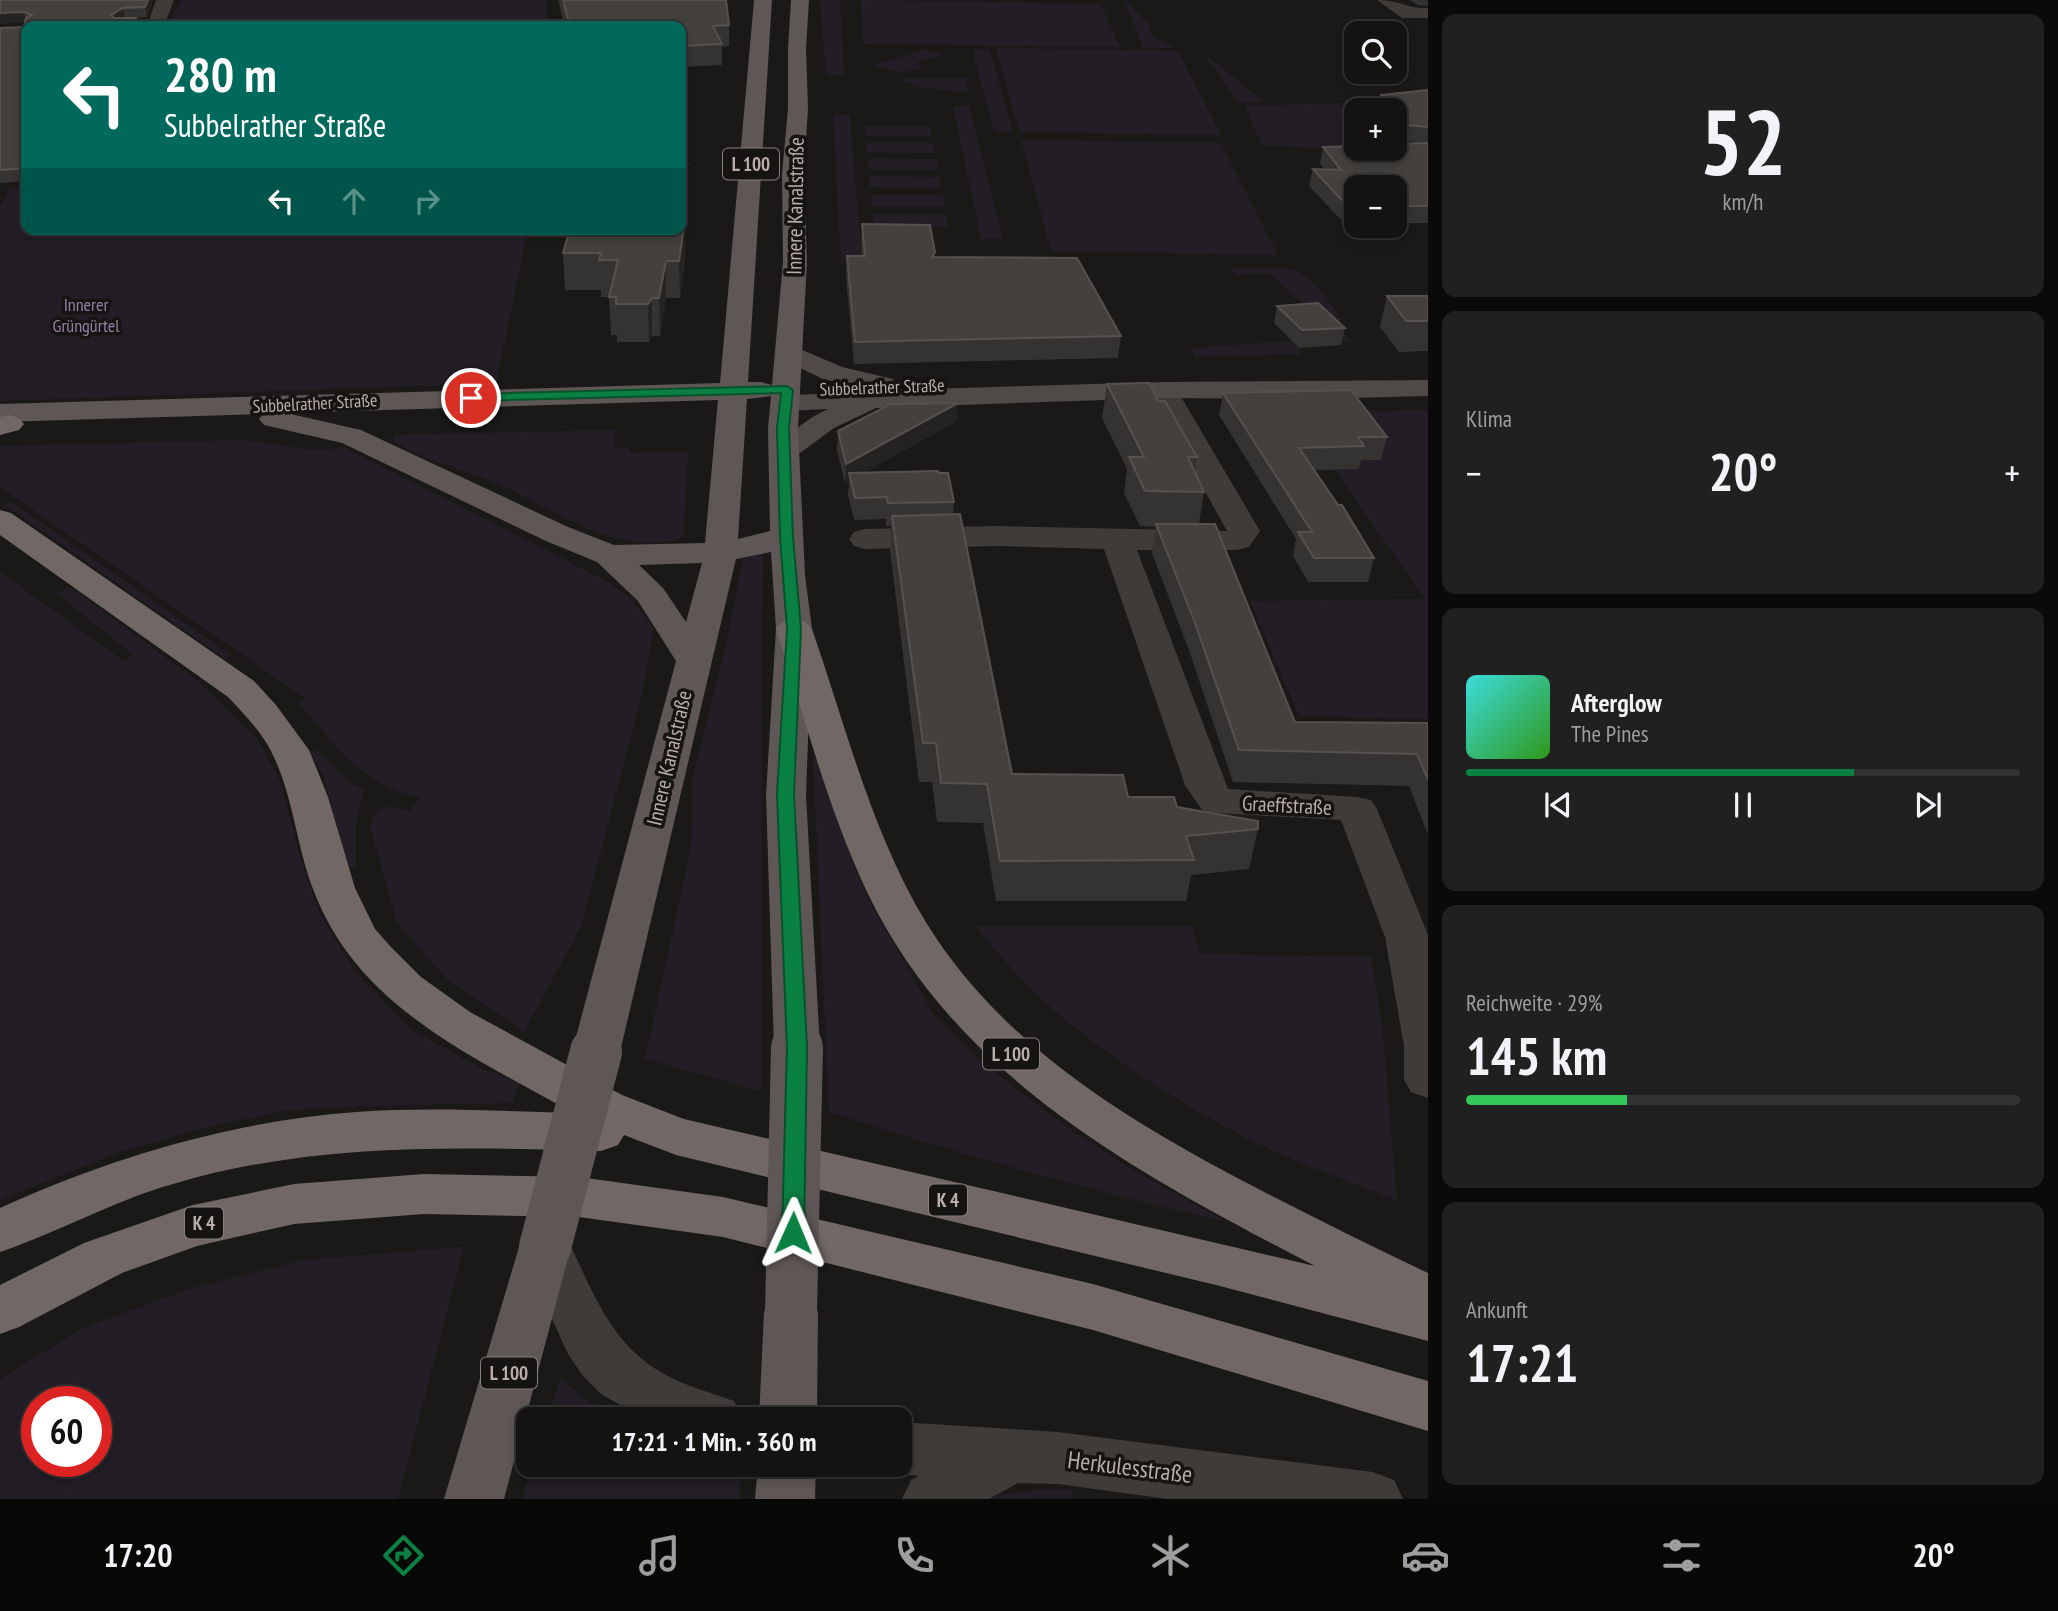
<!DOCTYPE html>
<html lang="de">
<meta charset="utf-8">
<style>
body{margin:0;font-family:"PT Sans Narrow",sans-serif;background:#212020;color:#f1f3f6;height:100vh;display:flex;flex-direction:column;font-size:26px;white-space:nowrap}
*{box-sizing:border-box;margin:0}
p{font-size:23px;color:#9d9e9f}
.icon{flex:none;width:38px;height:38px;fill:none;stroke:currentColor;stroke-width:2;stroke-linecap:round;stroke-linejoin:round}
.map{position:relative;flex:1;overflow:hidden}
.details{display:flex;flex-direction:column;gap:14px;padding:14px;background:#0b0a0a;width:630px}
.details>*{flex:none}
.banner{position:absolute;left:21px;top:21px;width:665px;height:214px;border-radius:14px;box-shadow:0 4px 10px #0003,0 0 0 2px #333232;background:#00695c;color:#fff;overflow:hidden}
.tools{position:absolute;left:1344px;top:21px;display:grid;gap:14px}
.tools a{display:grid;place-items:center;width:63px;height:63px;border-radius:14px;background:#141312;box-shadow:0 4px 10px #0003,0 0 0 2px #333232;font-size:35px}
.speed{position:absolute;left:21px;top:1386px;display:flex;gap:14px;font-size:35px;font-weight:700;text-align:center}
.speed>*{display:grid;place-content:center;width:91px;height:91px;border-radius:50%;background:#141312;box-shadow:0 4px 10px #0003,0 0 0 2px #333232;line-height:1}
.speed .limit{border:10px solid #d22;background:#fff;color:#111}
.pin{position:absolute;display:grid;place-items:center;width:60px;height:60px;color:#fff;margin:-30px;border:4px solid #fff;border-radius:50%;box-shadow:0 2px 7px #0007}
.me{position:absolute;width:77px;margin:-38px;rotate:1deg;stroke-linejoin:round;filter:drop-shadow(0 0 5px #0008)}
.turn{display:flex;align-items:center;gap:24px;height:147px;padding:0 28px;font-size:32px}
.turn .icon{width:91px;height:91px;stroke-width:2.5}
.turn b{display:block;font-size:49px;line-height:60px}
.lanes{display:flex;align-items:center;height:66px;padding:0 28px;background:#0003;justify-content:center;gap:35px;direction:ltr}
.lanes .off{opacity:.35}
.big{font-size:52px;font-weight:800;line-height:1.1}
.details .widget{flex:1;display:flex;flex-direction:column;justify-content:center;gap:10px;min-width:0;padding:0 24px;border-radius:14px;background:#212020}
.details .dial{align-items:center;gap:0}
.dial b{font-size:91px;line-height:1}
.song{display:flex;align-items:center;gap:21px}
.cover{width:84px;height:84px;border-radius:10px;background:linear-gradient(135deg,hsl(180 70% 55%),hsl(110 70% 35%))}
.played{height:7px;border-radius:4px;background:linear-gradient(90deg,#0b8043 70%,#333232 70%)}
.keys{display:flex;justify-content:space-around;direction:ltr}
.heat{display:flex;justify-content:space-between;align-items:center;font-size:38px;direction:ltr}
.charge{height:10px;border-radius:5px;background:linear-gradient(90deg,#34c759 29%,#333232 0)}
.trip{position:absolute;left:516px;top:1407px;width:396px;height:70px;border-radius:14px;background:#141312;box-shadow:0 4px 10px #0003,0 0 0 2px #333232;font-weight:800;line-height:70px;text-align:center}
.tabs{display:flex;height:112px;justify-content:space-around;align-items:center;background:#080807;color:#9d9e9f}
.tabs .icon{width:49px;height:49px}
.tabs .active{color:#0b8043}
.tabs b{font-size:32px;color:#f1f3f6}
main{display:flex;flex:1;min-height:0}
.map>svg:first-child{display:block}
.green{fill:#231d25;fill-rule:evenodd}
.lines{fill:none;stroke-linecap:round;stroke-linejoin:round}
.street{fill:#3f3b39;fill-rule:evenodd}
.secondary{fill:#4f4947;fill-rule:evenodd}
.primary{fill:#5e5755;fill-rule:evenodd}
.highway{fill:#716764;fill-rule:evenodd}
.primary-bridge{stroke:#5e5755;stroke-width:52}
.wall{fill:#353331}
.shaded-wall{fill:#242322}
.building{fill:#43403e;stroke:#56514f;stroke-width:2}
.route{fill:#0b8043;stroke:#07532c;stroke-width:2}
.labels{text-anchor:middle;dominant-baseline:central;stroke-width:7;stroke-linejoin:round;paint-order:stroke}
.far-park-label{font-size:18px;fill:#9580a6;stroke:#151413}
.far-street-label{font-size:18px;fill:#baadaa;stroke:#151413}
.shield{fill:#151413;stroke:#887f7d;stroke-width:2}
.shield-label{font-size:19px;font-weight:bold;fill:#baadaa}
.street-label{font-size:21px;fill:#baadaa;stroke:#151413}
.near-street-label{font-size:24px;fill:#baadaa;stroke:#151413}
</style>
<main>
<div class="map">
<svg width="1428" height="1499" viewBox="0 0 1428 1499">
<rect width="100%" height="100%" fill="#1a1918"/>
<!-- green -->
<path class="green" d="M181 0H546V26H167Z
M820 0H840L844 75H826Z
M861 0 1101 4 1120 47 863 44Z
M1125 1 1148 23 1152 36 1174 48H1143Z
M996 48 1178 51 1221 135 1019 132Z
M924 50 943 55 916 63 924 67 902 73 873 65Z
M972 50H990L1013 132 994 131Z
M1202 52 1264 102 1239 103Z
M966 78 969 93 921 87 897 79Z
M1345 103 1356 117V149L1377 151 1262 145 1244 106Z
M953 106H969L1003 238 981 239Z
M833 115H850L862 262H841Z
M864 126H930L932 136H865Z
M1021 140 1221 143 1278 255 1051 251Z
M866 142 933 143 935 153 867 152Z
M867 159H936L938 170 868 169Z
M869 176 939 177 941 188 870 187Z
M26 185V229H528L496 383 0 401V206L10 188Z
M871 195H943L945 207 872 206Z
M873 214 946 215 948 227 874 226Z
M1287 268C1314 274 1327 299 1342 320L1333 321 1352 342 1345 343 1270 273 1236 275 1230 269Z
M1292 341 1299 348 1300 354 1195 357 1190 348Z
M1428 410V719L1299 716 1250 601 1425 599 1334 469H1358L1353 460H1381L1347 412Z
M614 430 615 448H629L630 453 688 452 684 532 680 539C611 556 553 507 493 482 460 468 425 460 393 442L394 435Z
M244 440 319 451 343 447 607 581 631 598 654 629 642 695 581 927 524 1032 448 980 397 923 370 826 375 813 388 806 409 811 421 797C366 790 332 741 298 702L305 698 0 487V446Z
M11 502 42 523 232 656 225 659 4 504Z
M758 554H763C759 733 764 912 761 1091L645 1059 691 847 692 782 727 640 743 558Z
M0 572 122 660 134 655 56 593 70 587 198 681 257 738 280 781 302 863 320 914 353 969 411 1030 483 1069 520 1083 512 1103 364 1106 287 1110 204 1128 119 1152 0 1200Z
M318 750 351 784 364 789 356 824V867L348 868 323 774 310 752Z
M813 757 819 758 852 860 868 899 934 1015 981 1062 1071 1130 1144 1177 1230 1223C1095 1192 961 1155 829 1112Z
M975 926H1191L1201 954 1371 957 1383 1032 1397 1200C1356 1184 1314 1169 1273 1151 1193 1114 1086 1045 1024 982 1007 964 991 944 975 926Z
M464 1247 398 1499H0V1379L83 1328 192 1288 303 1260ZM37 1402H96V1461H37Z
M561 1378 586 1400 627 1419H547Z
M533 1465H742L739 1499H522Z
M1042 1490H1071L1072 1498 987 1499 1002 1494Z"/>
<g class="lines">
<!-- street -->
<path class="street" d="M156 0H174L164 26H116L125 21 149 20Z
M1377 0C1399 0 1408 9 1428 8V18H1402Z
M1428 92V104L1354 110 1347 108 1344 104 1347 100 1354 98Z
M1163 382 1173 384 1177 390 1260 531 1249 547 1237 550H1137L1228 789 1357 797 1371 800 1377 809 1428 935V1098L1411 1092 1404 1080V1046L1385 937 1341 820 1216 813 1202 810 1185 785 1104 549 998 546 865 549 854 546 849 539 854 532 865 529 998 526 1227 531 1149 390 1153 384Z
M545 1226 564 1232C591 1286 608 1343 664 1374 686 1386 711 1393 734 1401L743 1419H645L601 1394 583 1376 568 1354 519 1247 526 1232Z
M900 1422 1058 1432 1373 1472 1394 1480 1403 1499H1168L1058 1484 1018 1483 989 1499H902L911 1480 919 1476 900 1474 879 1465H900Z"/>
<!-- secondary -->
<path class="secondary" d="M791 345 842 367 893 379 897 385 894 390 1163 382 1428 380V396L1308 399 1163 398 876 408 834 428 796 456 785 459 774 456 770 450 774 444 814 416 828 409 786 411 776 408 772 402 776 396 872 391 823 379 781 359 777 353 781 347Z"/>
<!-- primary -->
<path class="primary" d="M754 0H772L748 382H761L772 385 783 262 782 174 788 108V48L791 0H809L806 48 808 108 804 174 807 262 798 428 805 575 812 629 806 795 820 1048 814 1060 797 1065 780 1060 774 1048 766 795 776 629 771 552 736 559 620 1052 613 1064 596 1069 579 1064 572 1052 676 661 638 601 597 562 546 541 342 443 264 425 259 419 263 414 0 422V404L720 383ZM771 396 768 428 770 531 738 539 747 399ZM718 400 705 543 614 545 568 527 361 430 286 413ZM702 563 686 622 663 588 639 565Z
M545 1226 564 1232 571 1247 504 1499H444L519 1247 526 1232Z
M791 1289 810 1296 818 1312 817 1419H759L764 1312 772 1296Z
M758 1465H816L815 1499H755Z"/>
<!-- highway -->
<path class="highway" d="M9 415 19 418 24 424 19 430 0 435V417Z
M0 510 11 513 254 681 276 705 309 750 328 797 355 888 375 929 390 946 421 977 470 1012 622 1095 684 1119 1315 1266C1141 1175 957 1079 868 894 828 810 805 718 776 629L782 622 794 618 806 622 812 629C846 727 872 834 927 924 1007 1053 1145 1131 1276 1198 1327 1224 1377 1249 1428 1273V1341L1220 1286 676 1155 624 1135 618 1145 601 1151C456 1147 314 1142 173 1184 113 1201 59 1232 0 1252V1208C112 1157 233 1121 356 1112 428 1107 501 1111 573 1113 471 1055 357 1007 313 889 296 844 293 794 271 751 261 731 243 713 228 697L0 535Z
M424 1174 579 1177 723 1197 1093 1284 1428 1381V1431L1093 1330 723 1237 579 1217 424 1214 294 1224 197 1246 122 1273 19 1327 0 1334V1285L84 1243 193 1205 294 1184Z"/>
<!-- primary-bridge -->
<path class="primary-bridge" d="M545 1247 596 1052
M791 1312 797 1048"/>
</g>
<!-- wall -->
<path class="wall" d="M0 0H153L147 17 136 18 138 26H26V181L0 183V28L24 27 25 22 0 24Z
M558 0H726L729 25V46L722 47V65L681 67V26H565Z
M1410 0H1428V6L1418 5Z
M1428 90V143L1402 141 1395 132V110H1378L1381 95Z
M1428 143V223H1395V187H1356V224H1345L1309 186 1313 169H1324L1320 163 1323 147Z
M862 224 935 252V257L1121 336 1118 358 854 364 846 277 847 256H862L861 245Z
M684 226 685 262 680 298H666L660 336H652L649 342H617V335H611L609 297H601V290H565L563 253 569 233 533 231 532 229H681Z
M1387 296H1428V351L1399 352 1380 327Z
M1277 306 1345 328 1341 345 1299 348 1274 323Z
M1107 384 1158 401 1197 457 1195 472 1204 492 1199 524 1295 722 1428 723V835L1409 786 1233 782 1190 653 1152 553 1156 527 1140 526 1124 493 1127 469 1102 418Z
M1223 393 1387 437 1381 460H1361L1359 469 1315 470 1374 558 1368 582H1308L1293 556 1296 539 1219 415Z
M957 421 865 472 954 502 953 515 1012 774 1177 807 1258 829 1249 869 1191 875 1186 901H996L983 823 937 822 932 782H919L890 551 891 526H886V519L854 520 848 495 849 482 845 483 837 450 838 431Z"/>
<!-- shaded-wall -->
<path class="shaded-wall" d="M148 0H153L147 17 145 7Z
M123 8 125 18 113 26 111 15Z
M24 12 26 22 0 24V13Z
M136 18 138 26H132Z
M687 164V177L681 180V167Z
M684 226 685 262 680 298 679 261Z
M666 261V298L660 336 659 298Z
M652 298V336L649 342 648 304Z
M958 403 957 421 851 480 849 473V482L845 483 846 464Z"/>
<!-- building -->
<path class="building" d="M0 0H148L145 7 123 8 111 15 114 18H136L132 26H26V168L0 170V28L24 27 26 18 32 15 24 12 0 13Z
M563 0H726L729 25 713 26 722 44 681 46V26H570Z
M1428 90V127L1406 125 1395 112V110H1393L1381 95Z
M1428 143V206H1395V187H1356V207H1348L1313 169 1341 170 1323 147 1356 146V149H1395V144Z
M681 161 687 164 681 167Z
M862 224 930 225 935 252 932 257 1077 258 1121 336 855 342 847 256H865Z
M681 226H684L679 261H666L659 298H652L648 304H616V297H609L618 260H599L601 253H563L570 229H681Z
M1387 296H1428V321H1406Z
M1318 303 1345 328 1302 330 1277 306Z
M1149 383 1158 401H1165L1197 457H1188L1204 492 1145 491 1129 457H1144L1107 384Z
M1351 390 1387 437H1358L1364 446 1299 448 1338 505H1342L1374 558H1314L1298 532H1312L1223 393Z
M958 403 846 464 838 431 891 404Z
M938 471 939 473H948L954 502 888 503 887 497 855 498 849 473Z
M960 514 1012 774 1123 775 1128 797H1174L1177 807 1258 821V829L1186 836 1194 860 1000 861 987 784 941 783 936 743H923L892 516Z
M1156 524H1215L1295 722 1428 723V780L1417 754 1239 750 1195 623Z"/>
<!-- route -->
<path class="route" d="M787 386 793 390 789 428 793 537 801 629 794 794 807 1048 804 1233 801 1239 793 1241 785 1239 782 1233 787 1048 777 794 787 629 780 537 777 428 781 393 471 401 465 398 471 394Z"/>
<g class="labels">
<!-- far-park labels -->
<g class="far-park-label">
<text x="86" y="304">Innerer<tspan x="86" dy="21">Grüngürtel</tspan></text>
</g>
<!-- far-street labels -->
<g class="far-street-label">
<text transform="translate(882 387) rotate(-2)">Subbelrather Straße</text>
<text transform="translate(315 403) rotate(-3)">Subbelrather Straße</text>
</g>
<!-- shield labels -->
<g class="shield">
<rect x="723" y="148.5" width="56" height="31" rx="5"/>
<rect x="983" y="1038.5" width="56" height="31" rx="5"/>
<rect x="929" y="1184.5" width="38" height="31" rx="5"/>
<rect x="185" y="1207.5" width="38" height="31" rx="5"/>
<rect x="481" y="1357.5" width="56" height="31" rx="5"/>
</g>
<g class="shield-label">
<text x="751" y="164">L 100</text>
<text x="1011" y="1054">L 100</text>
<text x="948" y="1200">K 4</text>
<text x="204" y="1223">K 4</text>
<text x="509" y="1373">L 100</text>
</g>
<!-- street labels -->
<g class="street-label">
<text transform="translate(795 206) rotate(-89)">Innere Kanalstraße</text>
<text transform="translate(669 758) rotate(-77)">Innere Kanalstraße</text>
<text transform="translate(1287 805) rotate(3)">Graeffstraße</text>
</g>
<!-- near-street labels -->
<g class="near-street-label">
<text transform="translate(1130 1467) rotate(7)">Herkulesstraße</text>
</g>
</g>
</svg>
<div class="tools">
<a><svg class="icon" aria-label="search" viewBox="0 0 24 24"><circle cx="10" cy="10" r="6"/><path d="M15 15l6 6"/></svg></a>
<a>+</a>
<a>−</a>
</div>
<div class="speed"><div class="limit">60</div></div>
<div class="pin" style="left:471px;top:398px;background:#d93025"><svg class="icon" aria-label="arrive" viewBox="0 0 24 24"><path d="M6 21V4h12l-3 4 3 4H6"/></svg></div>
<svg class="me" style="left:793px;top:1233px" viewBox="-20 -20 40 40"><path d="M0-17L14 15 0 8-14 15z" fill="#0b8043" stroke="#fff" stroke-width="4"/></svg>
<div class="trip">17:21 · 1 Min. · 360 m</div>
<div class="banner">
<div class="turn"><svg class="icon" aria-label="left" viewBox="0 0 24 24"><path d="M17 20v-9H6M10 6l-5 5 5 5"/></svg><div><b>280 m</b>Subbelrather Straße</div></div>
<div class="lanes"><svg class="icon" aria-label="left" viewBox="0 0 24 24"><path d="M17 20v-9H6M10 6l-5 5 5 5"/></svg><svg class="icon off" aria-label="ahead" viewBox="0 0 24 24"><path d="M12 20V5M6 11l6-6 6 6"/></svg><svg class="icon off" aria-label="right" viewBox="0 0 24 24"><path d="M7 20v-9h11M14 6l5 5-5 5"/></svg></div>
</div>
</div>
<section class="details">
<div class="widget dial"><b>52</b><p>km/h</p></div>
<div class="widget"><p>Klima</p>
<div class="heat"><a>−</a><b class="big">20°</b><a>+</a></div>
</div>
<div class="widget">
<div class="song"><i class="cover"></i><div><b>Afterglow</b><p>The Pines</p></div></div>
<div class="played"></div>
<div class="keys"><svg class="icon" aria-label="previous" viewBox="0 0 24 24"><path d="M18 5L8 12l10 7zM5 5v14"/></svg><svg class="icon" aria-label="pause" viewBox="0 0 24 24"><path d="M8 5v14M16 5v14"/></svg><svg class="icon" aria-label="next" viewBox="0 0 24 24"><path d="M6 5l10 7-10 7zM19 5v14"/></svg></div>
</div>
<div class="widget"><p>Reichweite · 29%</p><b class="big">145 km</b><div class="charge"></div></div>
<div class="widget"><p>Ankunft</p><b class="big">17:21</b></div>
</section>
</main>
<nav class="tabs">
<b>17:20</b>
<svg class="icon active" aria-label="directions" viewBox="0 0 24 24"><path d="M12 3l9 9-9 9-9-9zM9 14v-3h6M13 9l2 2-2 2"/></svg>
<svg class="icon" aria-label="music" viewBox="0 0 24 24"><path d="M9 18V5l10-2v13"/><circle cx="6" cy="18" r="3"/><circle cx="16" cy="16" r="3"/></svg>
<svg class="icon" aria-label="phone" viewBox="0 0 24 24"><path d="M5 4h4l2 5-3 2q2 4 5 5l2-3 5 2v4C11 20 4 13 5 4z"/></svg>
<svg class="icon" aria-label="climate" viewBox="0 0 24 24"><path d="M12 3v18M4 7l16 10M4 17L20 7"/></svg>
<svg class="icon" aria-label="car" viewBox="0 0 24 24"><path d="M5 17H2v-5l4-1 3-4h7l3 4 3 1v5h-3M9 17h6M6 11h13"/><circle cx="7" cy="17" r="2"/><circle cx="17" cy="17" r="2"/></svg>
<svg class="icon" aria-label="filters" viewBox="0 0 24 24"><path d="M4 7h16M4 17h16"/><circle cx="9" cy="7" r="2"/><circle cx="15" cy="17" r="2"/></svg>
<b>20°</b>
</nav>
